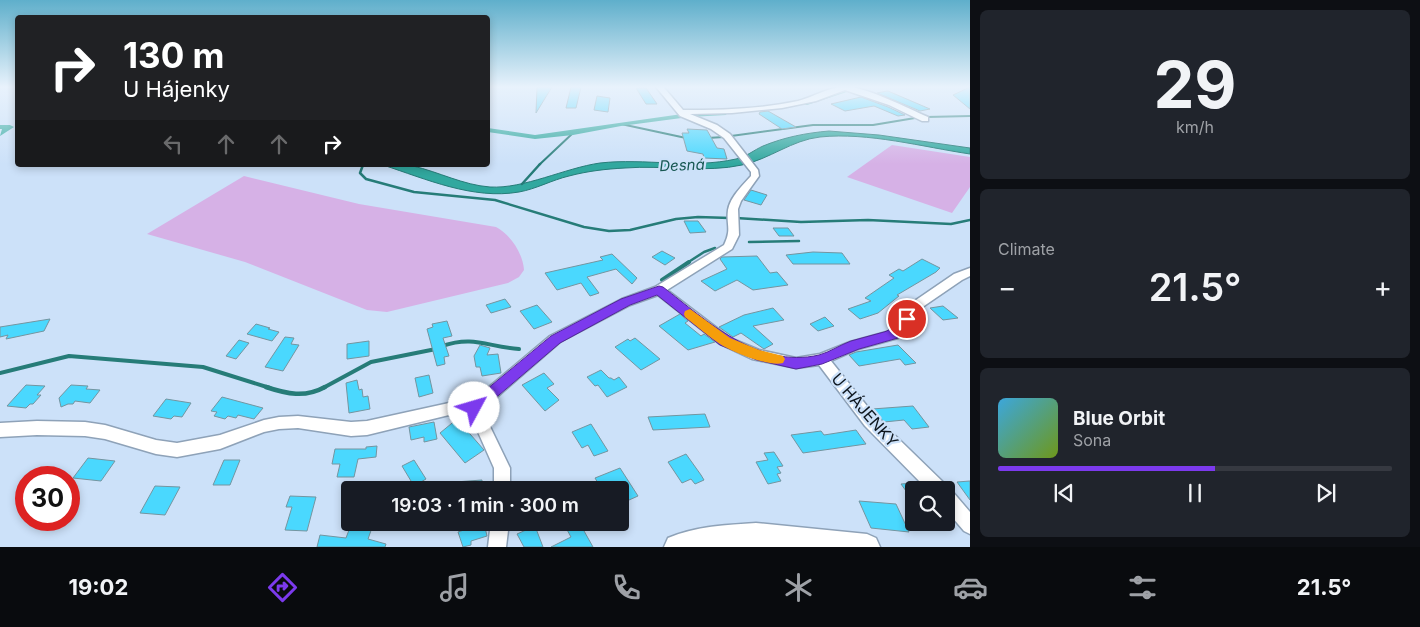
<!DOCTYPE html>
<meta charset="utf-8">
<style>
body{margin:0;font-family:Inter,sans-serif;background:#20242c;color:#f1f3f6;height:100vh;display:flex;flex-direction:column;font-size:19px;white-space:nowrap}
*{box-sizing:border-box;margin:0}
p{font-size:16px;color:#9ea1a6}
.icon{flex:none;width:28px;height:28px;fill:none;stroke:currentColor;stroke-width:2;stroke-linecap:round;stroke-linejoin:round}
.map{position:relative;flex:1;overflow:hidden}
.drawer{display:flex;flex-direction:column;gap:10px;padding:10px;background:#0d0f14;width:450px}
.drawer>*{flex:none}
.guide{position:absolute;left:15px;top:15px;width:475px;height:152px;border-radius:5px;box-shadow:0 2px 8px #0003;background:#202124;color:#fff;overflow:hidden}
.controls{position:absolute;left:905px;top:481px;display:grid;gap:10px}
.controls a{display:grid;place-items:center;width:50px;height:50px;border-radius:5px;background:#171b24;box-shadow:0 2px 8px #0003;font-size:25px}
.speed{position:absolute;left:15px;top:466px;display:flex;gap:10px;font-size:25px;font-weight:700;text-align:center}
.speed>*{display:grid;place-content:center;width:65px;height:65px;border-radius:50%;background:#171b24;box-shadow:0 2px 8px #0003;line-height:1}
.speed .limit{border:8px solid #d22;background:#fff;color:#111}
.pin{position:absolute;display:grid;place-items:center;width:42px;height:42px;color:#fff;margin:-21px;border:2px solid #fff;border-radius:50%;box-shadow:0 1px 5px #0007}
.me{position:absolute;width:55px;margin:-28px;rotate:51deg;stroke-linejoin:round;filter:drop-shadow(0 0 4px #0008)}
.turn{display:flex;align-items:center;gap:18px;height:105px;padding:0 25px;font-size:22px}
.turn .icon{width:65px;height:65px;stroke-width:2.5}
.turn b{display:block;font-size:35px;line-height:42px}
.lanes{display:flex;align-items:center;height:48px;padding:0 25px;background:#0003;justify-content:center;gap:25px;direction:ltr}
.lanes .off{opacity:.35}
.big{font-size:38px;font-weight:600;line-height:1.1}
.drawer .tile{flex:1;display:flex;flex-direction:column;justify-content:center;gap:8px;min-width:0;padding:0 18px;border-radius:8px;background:#20242c}
.drawer .dial{align-items:center;gap:0}
.dial b{font-size:65px;line-height:1}
.song{display:flex;align-items:center;gap:15px}
.cover{width:60px;height:60px;border-radius:8px;background:linear-gradient(135deg,hsl(200 70% 55%),hsl(80 70% 35%))}
.played{height:5px;border-radius:2px;background:linear-gradient(90deg,#7c3aed 55%,#363941 55%)}
.keys{display:flex;justify-content:space-around;direction:ltr}
.heat{display:flex;justify-content:space-between;align-items:center;font-size:28px;direction:ltr}
.trip{position:absolute;left:341px;top:481px;width:288px;height:50px;border-radius:5px;background:#171b24;box-shadow:0 2px 8px #0003;font-weight:600;line-height:50px;text-align:center}
.tabs{display:flex;height:80px;justify-content:space-around;align-items:center;background:#090b0e;color:#9ea1a6}
.tabs .icon{width:35px;height:35px}
.tabs .current{color:#7c3aed}
.tabs b{font-size:22px;color:#f1f3f6}
main{display:flex;flex:1;min-height:0}
.map>svg:first-child{display:block}
.green{fill:#d6b1e6}
.water{fill:#31a89f;stroke:#267c78}
.lines{fill:none;stroke-linecap:round;stroke-linejoin:round}
.stream-far3{stroke:#267c78;stroke-width:2}
.stream-far2{stroke:#267c78;stroke-width:2.5}
.stream-far1{stroke:#267c78;stroke-width:4}
.stream{stroke:#267c78;stroke-width:4.5}
.canal{fill:#31a89f;fill-rule:evenodd}
.building{fill:#4ad8fe;stroke:#7495a0}
.street-casing{stroke:#8ea2b8;stroke-width:3}
.secondary-casing{stroke:#8ea2b8;stroke-width:3}
.street{fill:#fff;fill-rule:evenodd}
.secondary{fill:#fff;fill-rule:evenodd}
.route{fill:#7c3aed;stroke:#51269a}
.slow{fill:#f59e0b}
.labels{text-anchor:middle;dominant-baseline:central;stroke-width:4.5;stroke-linejoin:round;paint-order:stroke}
.far-water-label{font-size:15px;font-style:italic;fill:#175752;stroke:#cce1f9}
.street-label{font-size:16px;fill:#0e161e;stroke:#cce1f9}
</style>
<main>
<div class="map">
<svg width="970" height="547" viewBox="0 0 970 547">
<rect width="100%" height="100%" fill="#cce1f9"/>
<!-- green -->
<path class="green" d="M892 145 970 157V187L952 213 847 177Z
M244 176 359 204 496 227C511 235 523 254 524 270L519 277 508 283 387 312 367 310 245 262 147 234Z"/>
<!-- water -->
<path class="water" d="M829 131 879 135 970 148V154C923 147 868 132 820 137 792 140 770 159 742 165 707 173 662 165 625 168 606 169 588 171 569 176 552 180 536 189 519 192 473 200 426 179 383 165 393 165 404 163 413 166 439 172 463 185 490 187 524 189 565 168 600 163 645 158 692 169 736 159 746 157 754 150 763 146 785 137 806 133 829 131Z"/>
<g class="lines">
<!-- stream-far3 -->
<path class="stream-far3" d="M926 117 970 116
M621 124 686 138
M731 136 813 125H873L915 118
M707 138 724 137
M539 165 573 133"/>
<!-- stream-far2 -->
<path class="stream-far2" d="M363 165 360 173 366 179 414 192 495 200 584 227 609 231 630 230 676 219 698 217 730 218
M522 184 540 164
M736 218 801 222 868 220 951 224 970 220
M749 242 799 241
M687 263 704 252 715 248"/>
<!-- stream-far1 -->
<path class="stream-far1" d="M662 280 689 262
M442 346C474 335 488 347 519 349
M0 373 69 356 203 367 270 388
M323 388 371 362 436 349"/>
<!-- stream -->
<path class="stream" d="M266 387C287 394 305 398 325 387"/>
<!-- canal -->
<path class="canal" d="M852 87H862L807 105 800 103Z
M723 111 727 113 726 115 689 117 621 126 573 135 535 139 488 132V128L535 135 689 113Z
M0 125H10L14 127 0 136 2 129H0Z"/>
</g>
<!-- building -->
<path class="building" d="M537 87H552L536 113Z
M571 87H581L576 108H566Z
M970 87V109L953 95Z
M636 88H646L657 104H646Z
M887 91H888L930 109 920 111 877 93Z
M597 96 610 98 608 112 594 110Z
M861 97 888 107 905 115 898 116 874 106 845 111 831 104Z
M768 111 796 127 782 129 759 114 760 112Z
M687 129 707 130 717 148 724 149 727 159 704 158 703 154 687 151 682 133H689Z
M751 190 767 195 761 205 744 200Z
M684 221H698L706 232 690 233Z
M773 228H788L794 236H779Z
M662 251 675 258 665 265 652 257Z
M813 252 842 253 850 264H793L786 255Z
M612 254 637 278 632 284 616 269 587 277 599 293 590 296 581 283 557 290 545 273 603 260 600 257Z
M757 256 770 273 777 272 788 285 753 290 737 280 715 291 701 281 727 269 720 259 722 257Z
M922 259 940 268 936 272 897 295 899 296 878 313 860 319 848 309 871 301 865 298 894 278 889 275 899 269 903 271Z
M505 299 511 307 491 313 486 305Z
M537 305 552 322 534 329 520 311Z
M943 306 958 318 943 320 930 308Z
M773 308 784 320 753 326 773 344 764 349 741 333 733 337 719 327 744 315Z
M680 314 688 321 685 323 701 336 704 334 715 342 688 350 659 326Z
M825 317 834 326 818 331 810 324Z
M50 319 44 331 6 339 8 335 0 337V327Z
M447 321 452 336 443 338 449 356 444 357 445 364 437 366 427 329 433 327 432 324Z
M256 324 270 328 268 329 279 332 272 341 247 334Z
M285 337 294 338 291 344 299 345 283 371 265 367Z
M635 338 660 359 641 370 615 347 628 339 630 341Z
M239 340 249 343 236 359 226 356Z
M369 341V356L347 359V344Z
M480 345 490 348 487 355 498 354 501 373 482 376 480 367H476L474 356Z
M898 345 916 363 905 365 900 359 859 366 849 355 856 352Z
M601 370 609 378H611L614 380 619 377 627 387 607 397 598 385 595 386 587 377Z
M544 373 554 384 547 388 559 400 545 411 522 385Z
M429 375 433 393 419 397 415 378Z
M357 380 359 390 362 389 363 397 368 396 370 409 349 413 346 383Z
M26 385 45 386 37 395H41L33 404H30L26 408 7 406Z
M71 385 88 386 86 389 100 390 90 403 75 401 73 404H68L61 407 59 398Z
M222 397 263 408 254 419 238 415 236 418 228 416 225 419 214 416 217 412 211 411Z
M166 399 191 403 182 417 174 416 171 419 153 416Z
M913 406 929 427 912 429 904 420 884 422 872 409Z
M705 414 710 427 653 430 648 417Z
M457 419 484 450 465 463 440 433Z
M434 422 437 439 424 442V437L411 440 409 427Z
M591 424 608 451 594 456 588 445 582 448 572 432Z
M856 430 866 444 803 453 791 435 821 431 824 435Z
M377 446 376 457 358 459 354 477H337L340 464H332L335 449H366V447Z
M774 452 783 466 777 467 781 473 777 474 781 481 768 484 756 462 768 460 764 453Z
M686 454 701 475 704 480 695 484 691 479 682 483 668 462Z
M88 458 115 461 101 481 73 478Z
M224 460H240L230 485H213Z
M414 460 426 479 414 486 402 466Z
M620 468 638 496 620 504V490H602L595 478Z
M482 480V490H455V482Z
M970 481V500L957 482Z
M914 483V502L901 484Z
M155 486 180 487 165 515 140 513Z
M290 496 316 497 307 531 285 530 292 507H286Z
M859 501 896 504 909 532 871 528Z
M352 522H374L368 539 386 544 385 547H317L320 535 346 538Z
M575 522H579L593 547H551L571 537 565 526Z
M484 523 487 536 471 541V545L463 547 458 532Z
M535 526 543 547H524L517 534Z"/>
<g class="lines">
<defs>
<path id="street" d="M656 87H663L666 90 683 110C722 110 760 109 798 101 814 97 832 85 849 87 871 89 907 108 928 117V121H922L889 105 845 90 816 101 782 108 732 113 690 114 717 125 730 134 758 170 759 176 741 201 738 209 739 235 732 249 667 290 730 338 759 350 796 358 820 354 850 342 890 331 916 300 954 274 970 268V276L962 280 924 306 898 338 858 349 831 361 875 416 945 484 947 489 952 491 970 512V534L964 531 946 510V490H928L865 426 819 365 796 368 752 359 720 344 658 295 630 305 560 342 482 410 510 468V490H494V468L470 414 449 415 367 435 351 436 298 428 279 429 264 432 220 449 177 457 156 454 105 439 85 436 37 435 0 437V423L37 421 85 422 105 425 156 440 177 443 220 435 264 420 279 417 298 416 351 422 367 421 449 403 471 402 550 336 622 299 655 287 724 245C732 229 726 225 728 210 730 197 743 185 751 176V172L724 138 711 129 680 116Z
M491 522H509L506 547H488Z"/>
<path id="secondary" d="M756 523 867 534 876 538 880 547H664L668 538C696 526 726 525 756 523Z"/>
</defs>
<!-- street casing -->
<use href="#street" class="street-casing"/>
<!-- secondary casing -->
<use href="#secondary" class="secondary-casing"/>
<!-- street -->
<use href="#street" class="street"/>
<!-- secondary -->
<use href="#secondary" class="secondary"/>
</g>
<!-- sky -->
<linearGradient id="sky" x2="0" y2="1"><stop stop-color="#5fafcb"/><stop offset="0.53" stop-color="#e8f2fc"/><stop offset="1" stop-color="#e8f2fc" stop-opacity="0"/></linearGradient>
<rect width="970" height="164" fill="url(#sky)"/>
<!-- route -->
<path class="route" d="M659 286 663 287C707 321 758 369 819 355 830 352 840 345 851 341 862 338 873 335 884 332 896 329 899 312 912 316L913 319 898 338 859 349 822 364 796 369 757 360 720 345 657 295 630 305 560 343 479 412 474 414 469 412 466 408 469 404 551 336 621 299Z"/>
<!-- slow -->
<path class="slow" d="M690 309 730 338 759 350 783 356 785 359 783 363C769 367 732 352 720 344 708 336 697 326 685 317L684 314 685 311Z"/>
<g class="labels">
<!-- far-water labels -->
<g class="far-water-label">
<text transform="translate(682 165) rotate(-2)">Desná</text>
</g>
<!-- street labels -->
<g class="street-label">
<text transform="translate(865 410) rotate(49)">U HÁJENKY</text>
</g>
</g>
</svg>
<div class="controls">
<a><svg class="icon" aria-label="search" viewBox="0 0 24 24"><circle cx="10" cy="10" r="6"/><path d="M15 15l6 6"/></svg></a>
</div>
<div class="speed"><div class="limit">30</div></div>
<div class="pin" style="left:907px;top:319px;background:#d93025"><svg class="icon" aria-label="arrive" viewBox="0 0 24 24"><path d="M6 21V4h12l-3 4 3 4H6"/></svg></div>
<svg class="me" style="left:474px;top:408px" viewBox="-20 -20 40 40"><circle r="19" fill="#fff"/><path d="M0-13L10 11 0 6-10 11z" fill="#7c3aed"/></svg>
<div class="trip">19:03 · 1 min · 300 m</div>
<div class="guide">
<div class="turn"><svg class="icon" aria-label="right" viewBox="0 0 24 24"><path d="M7 20v-9h11M14 6l5 5-5 5"/></svg><div><b>130 m</b>U Hájenky</div></div>
<div class="lanes"><svg class="icon off" aria-label="left" viewBox="0 0 24 24"><path d="M17 20v-9H6M10 6l-5 5 5 5"/></svg><svg class="icon off" aria-label="ahead" viewBox="0 0 24 24"><path d="M12 20V5M6 11l6-6 6 6"/></svg><svg class="icon off" aria-label="ahead" viewBox="0 0 24 24"><path d="M12 20V5M6 11l6-6 6 6"/></svg><svg class="icon" aria-label="right" viewBox="0 0 24 24"><path d="M7 20v-9h11M14 6l5 5-5 5"/></svg></div>
</div>
</div>
<section class="drawer">
<div class="tile dial"><b>29</b><p>km/h</p></div>
<div class="tile"><p>Climate</p>
<div class="heat"><a>−</a><b class="big">21.5°</b><a>+</a></div>
</div>
<div class="tile">
<div class="song"><i class="cover"></i><div><b>Blue Orbit</b><p>Sona</p></div></div>
<div class="played"></div>
<div class="keys"><svg class="icon" aria-label="previous" viewBox="0 0 24 24"><path d="M18 5L8 12l10 7zM5 5v14"/></svg><svg class="icon" aria-label="pause" viewBox="0 0 24 24"><path d="M8 5v14M16 5v14"/></svg><svg class="icon" aria-label="next" viewBox="0 0 24 24"><path d="M6 5l10 7-10 7zM19 5v14"/></svg></div>
</div>
</section>
</main>
<nav class="tabs">
<b>19:02</b>
<svg class="icon current" aria-label="directions" viewBox="0 0 24 24"><path d="M12 3l9 9-9 9-9-9zM9 14v-3h6M13 9l2 2-2 2"/></svg>
<svg class="icon" aria-label="music" viewBox="0 0 24 24"><path d="M9 18V5l10-2v13"/><circle cx="6" cy="18" r="3"/><circle cx="16" cy="16" r="3"/></svg>
<svg class="icon" aria-label="phone" viewBox="0 0 24 24"><path d="M5 4h4l2 5-3 2q2 4 5 5l2-3 5 2v4C11 20 4 13 5 4z"/></svg>
<svg class="icon" aria-label="climate" viewBox="0 0 24 24"><path d="M12 3v18M4 7l16 10M4 17L20 7"/></svg>
<svg class="icon" aria-label="car" viewBox="0 0 24 24"><path d="M5 17H2v-5l4-1 3-4h7l3 4 3 1v5h-3M9 17h6M6 11h13"/><circle cx="7" cy="17" r="2"/><circle cx="17" cy="17" r="2"/></svg>
<svg class="icon" aria-label="filters" viewBox="0 0 24 24"><path d="M4 7h16M4 17h16"/><circle cx="9" cy="7" r="2"/><circle cx="15" cy="17" r="2"/></svg>
<b>21.5°</b>
</nav>
